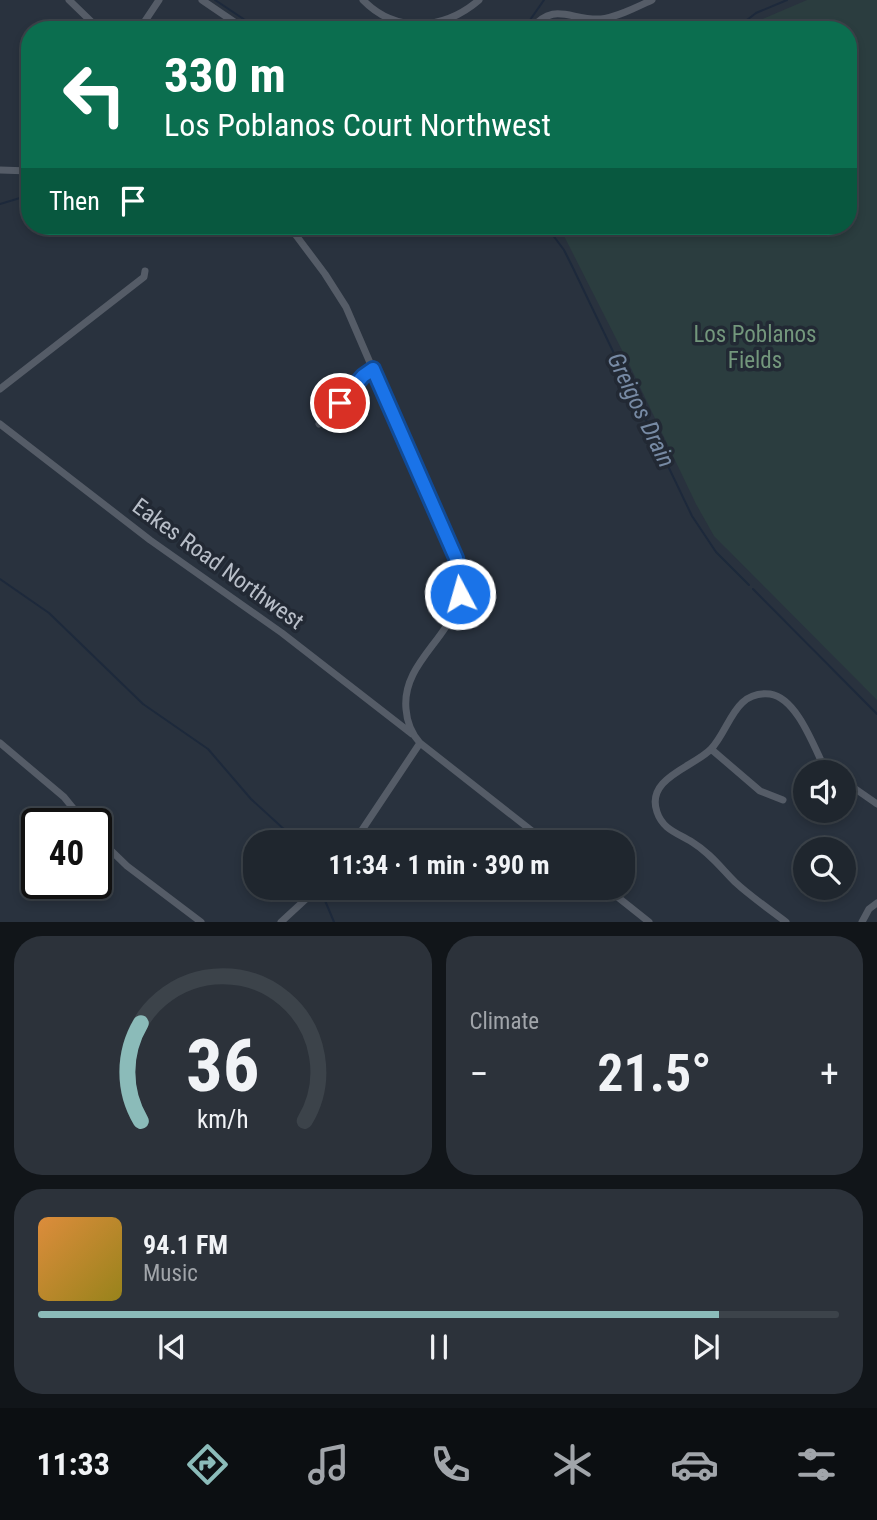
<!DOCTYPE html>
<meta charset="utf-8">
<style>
body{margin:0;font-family:"Roboto Condensed",sans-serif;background:#2c323a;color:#f1f3f6;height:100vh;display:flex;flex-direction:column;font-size:26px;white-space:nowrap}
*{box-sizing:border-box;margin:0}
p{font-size:23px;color:#a1a5aa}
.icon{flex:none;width:38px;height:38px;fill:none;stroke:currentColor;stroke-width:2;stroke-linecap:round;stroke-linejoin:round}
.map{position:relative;height:922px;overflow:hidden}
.panel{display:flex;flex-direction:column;gap:14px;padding:14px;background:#111519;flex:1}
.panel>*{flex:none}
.top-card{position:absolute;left:21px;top:21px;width:836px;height:214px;border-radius:28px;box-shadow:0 4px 10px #0003,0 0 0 2px #3c434a;background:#0b6e4f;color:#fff;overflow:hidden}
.tools{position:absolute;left:793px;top:760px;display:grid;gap:14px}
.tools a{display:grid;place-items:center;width:63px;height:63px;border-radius:50%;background:#1f262e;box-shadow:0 4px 10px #0003,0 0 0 2px #3c434a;font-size:35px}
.speed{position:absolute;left:21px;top:808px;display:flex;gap:14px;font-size:35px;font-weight:700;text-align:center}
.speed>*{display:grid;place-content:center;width:91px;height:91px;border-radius:50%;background:#1f262e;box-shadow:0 4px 10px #0003,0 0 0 2px #3c434a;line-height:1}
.speed .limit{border:4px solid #111;border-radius:10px;background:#fff;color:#111}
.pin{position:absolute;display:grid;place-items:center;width:60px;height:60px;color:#fff;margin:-30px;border:4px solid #fff;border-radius:50%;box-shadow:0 2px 7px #0007}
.me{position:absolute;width:77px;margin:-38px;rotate:354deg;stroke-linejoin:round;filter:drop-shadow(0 0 5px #0008)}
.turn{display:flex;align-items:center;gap:24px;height:147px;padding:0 28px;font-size:32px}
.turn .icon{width:91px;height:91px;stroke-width:2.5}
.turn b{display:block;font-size:49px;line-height:60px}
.then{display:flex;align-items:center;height:66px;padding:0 28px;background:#0003;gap:14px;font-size:26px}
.big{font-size:52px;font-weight:700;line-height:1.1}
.panel .widget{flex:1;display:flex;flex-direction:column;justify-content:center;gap:10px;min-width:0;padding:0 24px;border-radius:28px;background:#2c323a}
.panel .dial{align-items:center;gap:0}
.dial svg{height:182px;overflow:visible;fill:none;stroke:#3c434a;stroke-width:7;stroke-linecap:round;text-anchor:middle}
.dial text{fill:#f1f3f6;stroke:none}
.song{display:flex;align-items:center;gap:21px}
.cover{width:84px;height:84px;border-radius:10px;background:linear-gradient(135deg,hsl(30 70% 55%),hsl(50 70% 35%))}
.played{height:7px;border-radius:4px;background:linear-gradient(90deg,#8bbbb9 85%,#3c434a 85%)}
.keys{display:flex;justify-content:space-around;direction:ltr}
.heat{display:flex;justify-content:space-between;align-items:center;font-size:38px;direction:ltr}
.panel .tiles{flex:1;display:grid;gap:14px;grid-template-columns:1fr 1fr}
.widget:last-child{grid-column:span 2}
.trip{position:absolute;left:243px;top:830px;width:392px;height:70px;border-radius:28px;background:#1f262e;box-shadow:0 4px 10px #0003,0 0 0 2px #3c434a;font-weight:700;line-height:70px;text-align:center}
.dock{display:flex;height:112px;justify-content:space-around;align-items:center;background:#0c0f12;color:#a1a5aa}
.dock .icon{width:49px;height:49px}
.dock .active{color:#8bbbb9}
.dock b{font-size:32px;color:#f1f3f6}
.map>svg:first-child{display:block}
.green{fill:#2b3d3f}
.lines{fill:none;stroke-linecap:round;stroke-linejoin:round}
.stream{stroke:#1d293b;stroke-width:2}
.minor{stroke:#555c67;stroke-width:7}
.route-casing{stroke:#114b97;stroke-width:18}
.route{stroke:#1a73e8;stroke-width:12}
.labels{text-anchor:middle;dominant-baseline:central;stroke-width:7;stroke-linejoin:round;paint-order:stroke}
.park-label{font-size:23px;fill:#73977c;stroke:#222934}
.street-label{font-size:23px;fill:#b9bfc9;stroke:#222934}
.water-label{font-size:24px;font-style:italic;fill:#778aa4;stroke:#222934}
</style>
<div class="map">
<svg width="877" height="922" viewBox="0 0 877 922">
<rect width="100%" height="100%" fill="#29323e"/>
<!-- green -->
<path class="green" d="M807 0H877V700L714 536 696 504 629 364 563 234 557 226H849V30H747L758 21Z"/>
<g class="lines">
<!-- stream -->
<path class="stream" d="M215 0 260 30
M523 30 544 0
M734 30 756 13 787 0
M0 204 30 195
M392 226C422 233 436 234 465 226
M546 226 564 250 573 268 692 516 716 552 749 585
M0 579 49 613 143 704 208 749 251 799 298 842
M753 589 877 714
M321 891 334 922"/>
<!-- minor -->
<path class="minor" d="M69 0 100 30
M202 0 246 30
M363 0C396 34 444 30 479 0
M139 30 159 0
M530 30C555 0 570 21 601 19 618 17 637 7 652 0
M0 170 30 171
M289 226 325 274 346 307 459 569C461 582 461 594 456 607 443 643 402 667 406 709 407 723 411 733 420 743L546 842
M0 389 144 277 145 271
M0 424 150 540 282 633 412 734
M319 424C340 409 352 384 373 369
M0 743 64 797 86 824
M711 749 760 791 783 800
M844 781 877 804
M96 836 127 866 201 922
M354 842 420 743
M605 887 649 922
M281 922 319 887
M786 922C769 909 750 896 735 882 721 868 710 853 692 842 678 833 663 830 657 812 645 778 694 767 711 749 730 729 734 690 770 694 797 698 814 747 825 769L828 772
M862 922 869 909 877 903"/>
</g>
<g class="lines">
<defs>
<path id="route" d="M340 403 363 376 373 369 456 558 461 581 460 594"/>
</defs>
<!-- route casing -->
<use href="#route" class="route-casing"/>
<!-- route -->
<use href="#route" class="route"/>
</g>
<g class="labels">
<!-- park labels -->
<g class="park-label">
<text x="755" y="334">Los Poblanos<tspan x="755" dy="26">Fields</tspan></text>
</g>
<!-- street labels -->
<g class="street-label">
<text transform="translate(218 564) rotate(36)">Eakes Road Northwest</text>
</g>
<!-- water labels -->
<g class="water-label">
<text transform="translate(641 410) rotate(64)">Greigos Drain</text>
</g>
</g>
</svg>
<div class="tools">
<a><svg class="icon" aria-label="sound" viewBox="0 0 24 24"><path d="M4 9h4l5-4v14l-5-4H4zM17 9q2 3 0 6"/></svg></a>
<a><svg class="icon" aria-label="search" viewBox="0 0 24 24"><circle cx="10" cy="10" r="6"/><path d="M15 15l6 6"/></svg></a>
</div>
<div class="speed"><div class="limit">40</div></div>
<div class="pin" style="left:340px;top:403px;background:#d93025"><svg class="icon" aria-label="arrive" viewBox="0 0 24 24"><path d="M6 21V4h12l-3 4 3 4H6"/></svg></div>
<svg class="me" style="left:460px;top:594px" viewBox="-20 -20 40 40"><circle r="17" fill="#1a73e8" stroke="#fff" stroke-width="3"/><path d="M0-11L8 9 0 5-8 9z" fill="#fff"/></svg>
<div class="trip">11:34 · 1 min · 390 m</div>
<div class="top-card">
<div class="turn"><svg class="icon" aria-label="left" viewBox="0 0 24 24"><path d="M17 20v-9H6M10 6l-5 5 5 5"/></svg><div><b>330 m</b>Los Poblanos Court Northwest</div></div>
<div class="then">Then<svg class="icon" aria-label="arrive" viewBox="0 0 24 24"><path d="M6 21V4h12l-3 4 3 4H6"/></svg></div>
</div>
</div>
<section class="panel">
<div class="tiles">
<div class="widget dial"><svg viewBox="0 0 100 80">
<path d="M14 69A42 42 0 1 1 86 69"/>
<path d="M14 69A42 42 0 0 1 14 26" stroke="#8bbbb9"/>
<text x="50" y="56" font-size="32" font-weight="700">36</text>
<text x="50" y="72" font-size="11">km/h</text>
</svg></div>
<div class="widget"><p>Climate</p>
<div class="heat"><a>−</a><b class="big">21.5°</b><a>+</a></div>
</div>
<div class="widget">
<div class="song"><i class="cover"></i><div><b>94.1 FM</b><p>Music</p></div></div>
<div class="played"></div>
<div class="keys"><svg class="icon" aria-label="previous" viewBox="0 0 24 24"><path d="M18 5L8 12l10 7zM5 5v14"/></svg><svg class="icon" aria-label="pause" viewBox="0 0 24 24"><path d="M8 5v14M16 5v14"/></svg><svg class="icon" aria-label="next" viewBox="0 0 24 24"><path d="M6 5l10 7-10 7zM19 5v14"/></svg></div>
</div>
</div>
</section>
<nav class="dock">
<b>11:33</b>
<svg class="icon active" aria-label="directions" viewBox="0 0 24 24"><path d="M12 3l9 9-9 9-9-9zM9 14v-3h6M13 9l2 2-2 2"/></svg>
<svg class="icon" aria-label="music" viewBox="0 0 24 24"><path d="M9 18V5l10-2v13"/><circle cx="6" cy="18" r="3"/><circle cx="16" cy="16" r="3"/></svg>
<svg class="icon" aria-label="phone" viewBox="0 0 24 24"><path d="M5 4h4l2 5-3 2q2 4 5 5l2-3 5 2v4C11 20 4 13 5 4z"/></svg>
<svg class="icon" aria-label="climate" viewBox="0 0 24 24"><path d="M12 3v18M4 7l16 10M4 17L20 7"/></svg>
<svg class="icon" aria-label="car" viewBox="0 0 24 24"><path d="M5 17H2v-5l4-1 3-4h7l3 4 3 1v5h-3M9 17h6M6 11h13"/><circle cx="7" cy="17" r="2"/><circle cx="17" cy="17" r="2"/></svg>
<svg class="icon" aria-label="filters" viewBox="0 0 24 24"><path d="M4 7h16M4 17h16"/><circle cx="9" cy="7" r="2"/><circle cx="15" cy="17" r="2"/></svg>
</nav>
